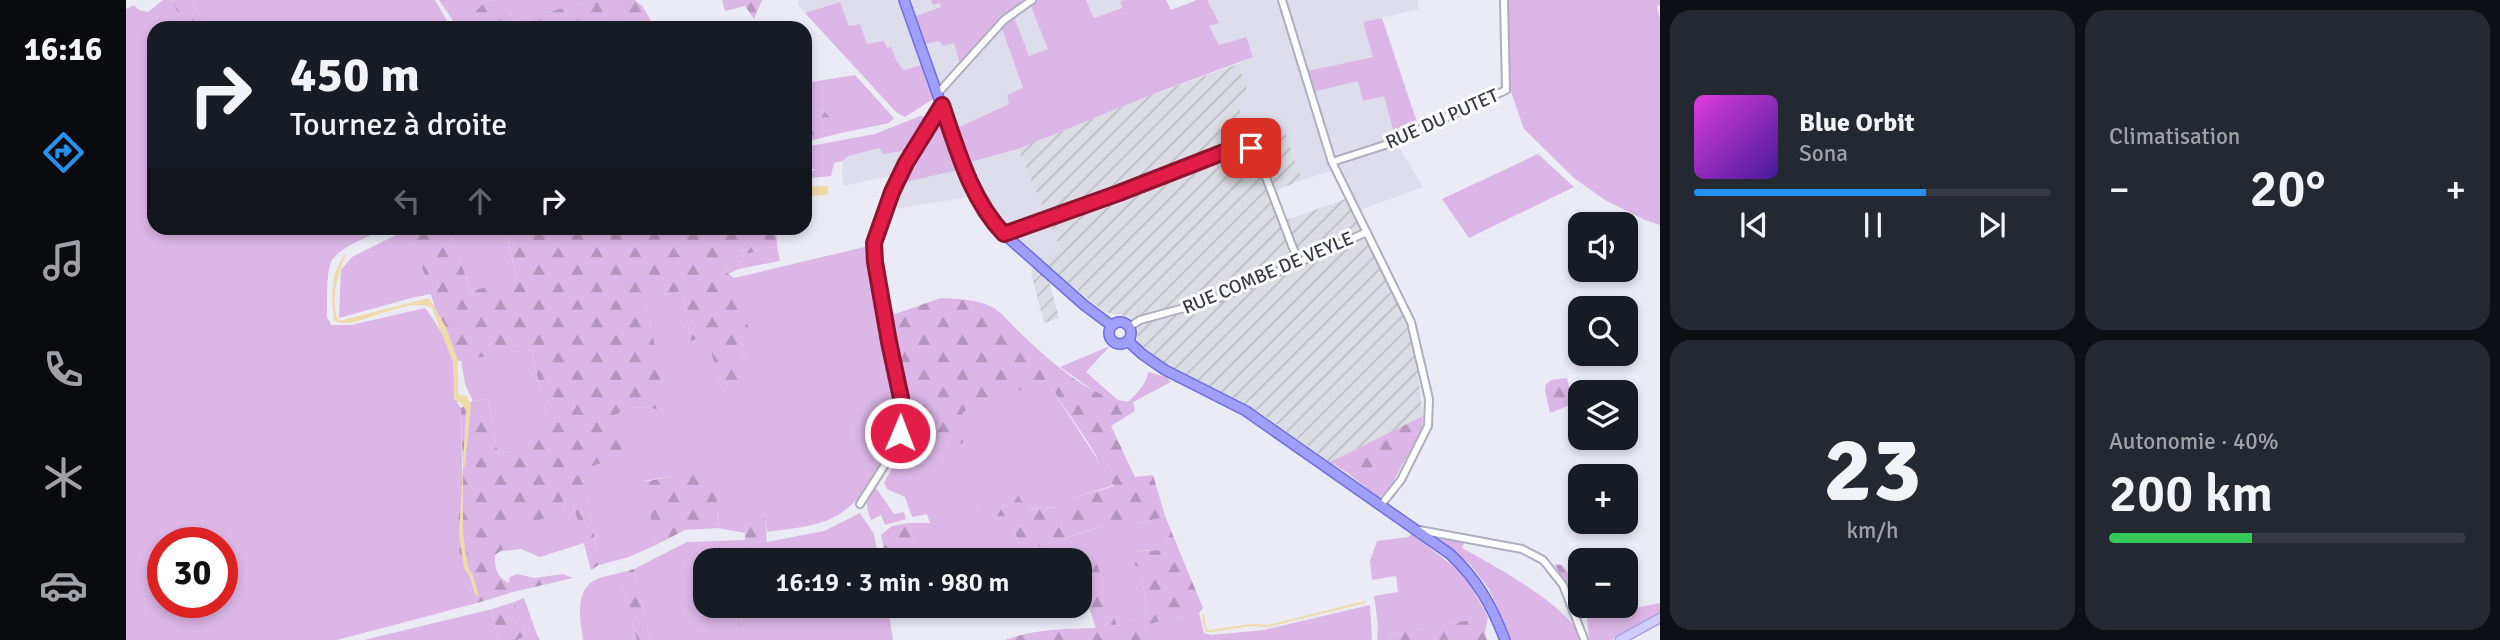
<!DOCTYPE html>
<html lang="fr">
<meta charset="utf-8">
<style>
body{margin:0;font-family:Signika,sans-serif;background:#242831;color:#f1f3f6;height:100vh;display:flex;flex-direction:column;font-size:26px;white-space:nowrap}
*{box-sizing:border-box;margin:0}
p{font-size:23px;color:#9ea1a6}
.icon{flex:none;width:38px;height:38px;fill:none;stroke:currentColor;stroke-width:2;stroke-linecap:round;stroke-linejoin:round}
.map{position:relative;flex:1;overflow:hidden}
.drawer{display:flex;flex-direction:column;gap:10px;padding:10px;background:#0d0f14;width:840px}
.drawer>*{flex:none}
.guide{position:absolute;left:21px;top:21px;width:665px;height:214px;border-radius:21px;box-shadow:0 4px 10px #0003;background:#171b24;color:#f1f3f6;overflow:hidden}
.controls{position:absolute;left:1442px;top:212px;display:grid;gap:14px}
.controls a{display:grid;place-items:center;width:70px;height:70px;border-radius:14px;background:#171b24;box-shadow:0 4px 10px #0003;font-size:35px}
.speed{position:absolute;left:21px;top:527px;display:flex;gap:14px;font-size:35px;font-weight:700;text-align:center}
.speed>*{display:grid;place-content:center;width:91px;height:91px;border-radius:50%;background:#171b24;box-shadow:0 4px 10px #0003;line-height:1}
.speed .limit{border:10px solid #d22;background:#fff;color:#111}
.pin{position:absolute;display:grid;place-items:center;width:60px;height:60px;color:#fff;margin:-30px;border-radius:14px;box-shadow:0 4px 10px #0006}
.me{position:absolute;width:77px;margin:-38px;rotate:1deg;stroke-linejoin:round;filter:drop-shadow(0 0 5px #0008)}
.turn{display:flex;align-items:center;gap:24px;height:147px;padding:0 28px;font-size:32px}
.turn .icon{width:91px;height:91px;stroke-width:2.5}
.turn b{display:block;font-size:49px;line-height:60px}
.lanes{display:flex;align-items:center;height:66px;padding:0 28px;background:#0003;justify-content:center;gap:35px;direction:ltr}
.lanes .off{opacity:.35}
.big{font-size:52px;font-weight:600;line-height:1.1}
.drawer .tile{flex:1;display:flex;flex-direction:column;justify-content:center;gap:10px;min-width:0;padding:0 24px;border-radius:21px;background:#242831}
.drawer .dial{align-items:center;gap:0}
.dial b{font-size:91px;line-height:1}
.song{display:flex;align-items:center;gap:21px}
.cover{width:84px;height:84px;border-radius:10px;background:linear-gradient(135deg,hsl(300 70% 55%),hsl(260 70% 35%))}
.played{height:7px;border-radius:4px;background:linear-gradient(90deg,#2692f0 65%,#363941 65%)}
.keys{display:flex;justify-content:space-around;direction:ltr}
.heat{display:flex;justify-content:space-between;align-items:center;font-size:38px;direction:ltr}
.charge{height:10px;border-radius:5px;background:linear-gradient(90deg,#34c759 40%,#363941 0)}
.drawer .tiles{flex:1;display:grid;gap:10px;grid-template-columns:repeat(2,1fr)}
.trip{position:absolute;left:567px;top:548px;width:399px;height:70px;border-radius:21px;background:#171b24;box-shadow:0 4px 10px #0003;font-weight:600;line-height:70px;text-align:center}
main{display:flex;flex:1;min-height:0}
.tabs{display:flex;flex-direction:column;width:126px;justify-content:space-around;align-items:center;background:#090b0e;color:#9ea1a6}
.tabs .icon{width:49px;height:49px}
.tabs .selected{color:#2692f0}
.tabs b{font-size:32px;color:#f1f3f6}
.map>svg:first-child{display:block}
.residential{fill:#ddddec}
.industrial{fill:url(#industrial-furrows)}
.green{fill:#dbb6e7;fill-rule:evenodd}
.forest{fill:url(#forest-firs)}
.water{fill:#eedbaa}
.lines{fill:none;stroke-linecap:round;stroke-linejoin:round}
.stream{stroke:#eedbaa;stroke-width:2}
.minor-casing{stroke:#adaec0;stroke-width:10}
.secondary-casing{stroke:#a8a5de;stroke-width:11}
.primary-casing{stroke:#706edf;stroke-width:12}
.minor{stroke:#fff;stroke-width:6}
.secondary{stroke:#d0cdfc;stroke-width:8}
.primary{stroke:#a19efa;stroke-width:9}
.route-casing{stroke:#92132f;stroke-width:18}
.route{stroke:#e11d48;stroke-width:12}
.labels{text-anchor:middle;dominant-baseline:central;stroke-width:6;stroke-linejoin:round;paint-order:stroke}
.street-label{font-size:19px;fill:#393a49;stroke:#fff}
</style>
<main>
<nav class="tabs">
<b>16:16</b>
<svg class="icon selected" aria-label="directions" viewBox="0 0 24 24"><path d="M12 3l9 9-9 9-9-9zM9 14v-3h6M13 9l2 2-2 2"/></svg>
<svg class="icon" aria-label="music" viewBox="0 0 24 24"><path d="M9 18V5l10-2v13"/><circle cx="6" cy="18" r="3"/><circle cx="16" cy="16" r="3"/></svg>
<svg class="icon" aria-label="phone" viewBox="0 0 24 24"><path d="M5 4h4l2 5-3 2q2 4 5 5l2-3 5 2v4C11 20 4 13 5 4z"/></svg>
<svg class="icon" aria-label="climate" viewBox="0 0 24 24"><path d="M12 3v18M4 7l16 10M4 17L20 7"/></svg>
<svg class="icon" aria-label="car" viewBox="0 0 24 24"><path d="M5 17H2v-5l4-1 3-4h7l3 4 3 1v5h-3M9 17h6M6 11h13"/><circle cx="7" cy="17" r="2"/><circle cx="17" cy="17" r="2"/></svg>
</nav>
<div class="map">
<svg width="1534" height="640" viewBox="0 0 1534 640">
<defs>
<pattern id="industrial-furrows" width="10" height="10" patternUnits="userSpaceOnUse" patternTransform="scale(1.75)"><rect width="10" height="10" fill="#dcdde4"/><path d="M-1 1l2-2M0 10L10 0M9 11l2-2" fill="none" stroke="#bebec5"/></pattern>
<pattern id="forest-firs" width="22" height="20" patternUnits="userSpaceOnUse" patternTransform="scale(1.75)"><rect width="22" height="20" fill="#dbb6e7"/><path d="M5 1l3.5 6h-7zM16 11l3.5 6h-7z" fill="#b395bd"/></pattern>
</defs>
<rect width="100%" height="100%" fill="#ebebf5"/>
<!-- residential -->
<path class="residential" d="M673 0H805L807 5 814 3 815 7 791 16 800 44 813 41 829 43 835 64 874 19 897 0H902L923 49 903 56 888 18 880 24 876 29 897 89 883 104 831 128 844 162 892 149 935 250 903 262 871 234 856 214 849 196 764 210 765 187 769 175 717 186 716 161 723 156 753 148 757 154 783 150 790 152 775 182 833 170 795 65 778 70 771 62 765 48 741 44 734 24 723 26 714 2 679 13 672 4Z
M960 0H999L994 2 996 8 968 18Z
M1081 0H1291L1293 9 1238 22 1247 57 1181 71 1232 81 1258 95 1271 144 1297 187 1226 213 1205 171 1176 180 1159 133 1127 144 1110 100 1123 95 1112 64 1126 57 1119 37 1093 45 1083 26 1092 22Z"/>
<!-- industrial -->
<path class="industrial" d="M1112 64 1123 95 1110 100 1127 144 1159 133 1176 180 1153 189 1150 199 1161 220 1219 199 1281 323 1289 351 1297 416 1204 462 1132 411 1045 367 1011 342 1012 330 1004 317 978 312 927 270 922 278 933 318 918 323 905 273 908 267 903 262 935 250 892 149 1027 94Z"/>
<!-- green -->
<path class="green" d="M37 0H46L59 28H28V228H261C247 235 212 247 205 262 200 274 201 304 201 317L205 325H225L299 308C311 323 322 342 327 361 332 379 322 392 335 408L338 579 351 603 211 640H0V9L8 5 13 10 22 12ZM37 542H96V602H37Z
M65 0H309L325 28H82Z
M313 0H372L360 1 337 23 336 28 328 22Z
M376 0H467L388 21Z
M805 0H897L874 19 834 64 828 43 817 46 813 41 800 44 790 16 815 7 814 3 807 5Z
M910 0H960L968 18 996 8 994 1 999 0H1040L1045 10 1071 0H1081L1093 23 1083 26 1093 45 1120 37 1127 57 1027 94 892 149 844 162 831 128 883 104 881 95 897 88 876 29 888 17 903 56 922 49 904 4Z
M1381 0H1534V5L1531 6 1534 19V225L1519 220 1479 200 1448 178 1398 129 1384 89Z
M714 2 723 26 734 24 741 44 758 41 761 48 765 47 771 62 778 70 795 65 807 99 779 117 771 113 679 13Z
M1256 18 1292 125 1269 137 1258 96 1237 101 1232 81 1187 92 1181 71 1247 57 1237 22Z
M729 75 768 118 763 123 715 133 709 122 697 110 679 115V83Z
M794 116 800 117 799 125 783 150 757 154 753 148 723 156 716 161 708 163 705 176 686 178 680 175 690 169H679V147L749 134Z
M814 122 833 170 774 183 807 123Z
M1412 154 1448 187 1343 238 1316 199Z
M284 228 305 294 285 298 213 318 215 270 226 257Z
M322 228H379L391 280 345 291Z
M651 246 654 261 613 269 602 274 600 272 601 259Z
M743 246C747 283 755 320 763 357 767 378 776 405 771 426 768 444 759 460 749 475 719 524 694 525 641 532L639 512 620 523 619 533 592 528 591 501 547 476 519 481 530 545 503 557 473 565 457 469 497 456 487 417C508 402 519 408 542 411L519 299 556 291 565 340 580 333 595 387 614 358 628 351 608 278Z
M984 346 960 372 994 402 968 391 934 367Z
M405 349 421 418 405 445 372 455 362 399 347 401 339 384 335 360Z
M1022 372 1040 377 1045 382 1007 402H1002C1010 394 1021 384 1022 372Z
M920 380 988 485 947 498 935 507 901 509 882 505 840 510 885 516 895 552 977 526 1006 527 1013 523 1034 518 1042 538 1035 550 1012 551 1004 562 1015 569 1021 615 991 626 971 565 954 570V560H791L783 523H804L801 514 786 517 779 497 761 489 758 483 770 461 798 455 836 412Z
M1280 458 1264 488 1253 498 1223 474 1234 473Z
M750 488 768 514 778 512 780 519 759 525 755 515 745 520C739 506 739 498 750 488Z
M445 497 458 543 414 557 395 549 370 552 384 544 390 529 438 511 437 500Z
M734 513 748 534 753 560H642L641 542 698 531Z
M1286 534 1332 570 1346 588 1362 617 1263 634V640H1251L1252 625 1248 596 1272 592 1270 576 1246 580 1244 561 1251 541 1282 537Z
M1306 535 1339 541 1336 548C1363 563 1450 609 1454 640H1386L1363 589 1344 564Z
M619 540 617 560H579V606H610L611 636 625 607 628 606H762L767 640H524L508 569 561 542Z
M493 573 511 640H457C454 621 448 589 471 579 478 576 486 575 493 573Z
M398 598 411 635 414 640H391L400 635 388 602Z
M1534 603V613L1486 640H1463L1461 618Z
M1244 605 1246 640H1021L1018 625 1073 613 1078 633 1085 635 1138 630Z
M366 609 372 640H238Z"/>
<!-- forest -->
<path class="forest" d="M46 0H65L82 28H59Z
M372 0H376L388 21 467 0H509L517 7 529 28H336L337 23 360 1Z
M596 0H636L628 19 619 6 599 11Z
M697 110 709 122 715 133 679 142V115Z
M284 228H322L345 291 391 279 379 228H650L651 246 601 259 600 272 608 278 629 351 614 358 616 379 595 387 580 334 565 341 556 291 519 299 543 412C521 407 506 403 487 417L498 456 457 469 473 565 465 570 445 497 437 500 438 511 390 529 384 544 369 555C369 569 370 576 383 583L384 577 391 574 408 578 437 574 447 578 387 592 351 603 338 579 331 534 337 468 335 408 347 401 362 399 372 455 405 445V425L421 418 405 349 326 362Z
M815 298C831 299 849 299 864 306 874 310 884 323 892 331 921 358 965 401 1007 402L1009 411 985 426 1009 477 1027 475 1039 516 1077 608 1073 613 1018 625 1021 640H879C908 629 939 629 970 628L954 581V570L971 564 991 626 1021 615 1015 569 1004 562 1002 552 1035 550 1042 538 1034 518 1013 523 1006 527 980 531 976 526 895 552 885 516 841 517 839 510 881 505 880 497 891 494 901 509 935 507 947 498 988 486 960 439 920 380 837 412V443L798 455 770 461 781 420 779 395 763 316Z
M1441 378 1447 404 1424 413 1419 390 1420 384 1426 380Z
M1297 416 1296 429 1280 458 1234 473 1223 474 1204 462Z
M591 474 595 492 591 501 592 528 559 530 530 545 518 482 547 476Z
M628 510 639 512 642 560H617L620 523Z
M783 523 791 560H760L755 535 766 526Z
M1428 564 1436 565C1446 579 1454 588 1454 606H1460L1461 609 1451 611 1438 580Z
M508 569 524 640H511L493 573Z
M388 602 400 635 391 640H372L366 609Z
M610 606H628L625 607 627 630 611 636Z
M1362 617 1359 633 1361 640H1263V634Z"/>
<!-- water -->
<path class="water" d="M680 186H703L701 195 679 196Z
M221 253C212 271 203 302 213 321L303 298 320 327 332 361V394L341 396 345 406 339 466 337 467V534L342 567 347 575 353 597 349 595 344 577 338 568 333 535 340 410 335 403 328 399 327 362 306 308C280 294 225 334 208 320 205 298 204 269 221 253Z"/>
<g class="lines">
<!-- stream -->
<path class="stream" d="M1077 615 1080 631H1085L1125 625 1142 626 1239 602"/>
<defs>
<path id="minor" d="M1156 0 1206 162 1285 322 1303 399 1302 426 1275 480 1255 505
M812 93 878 20 906 0
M1206 162 1262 144 1380 90 1378 0
M878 234 993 193 1116 145 1125 148 1131 154 1172 261
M1003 327 1014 320 1091 299 1241 232
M734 504 760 463 774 433 776 419 775 398 763 342 749 262 748 243 766 192 780 163 816 105
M1293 530 1396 549 1417 560 1437 585 1458 639"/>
<path id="secondary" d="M1494 640 1534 618"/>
<path id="primary" d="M778 0 833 155 860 210 878 234 958 305 986 326
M983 333a11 11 0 1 1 22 0a11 11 0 1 1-22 0Z
M1002 341 1016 354 1039 370 1120 411 1324 554C1351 579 1366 606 1379 640"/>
</defs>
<!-- minor casing -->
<use href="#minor" class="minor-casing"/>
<!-- secondary casing -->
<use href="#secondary" class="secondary-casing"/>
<!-- primary casing -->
<use href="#primary" class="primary-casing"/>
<!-- minor -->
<use href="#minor" class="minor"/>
<!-- secondary -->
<use href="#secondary" class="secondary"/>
<!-- primary -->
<use href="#primary" class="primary"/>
</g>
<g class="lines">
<defs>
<path id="route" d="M774 433 775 398 763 342 749 262 748 243 766 192 780 163 816 105C831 149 845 200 878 234L993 193 1116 145 1125 148"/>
</defs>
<!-- route casing -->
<use href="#route" class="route-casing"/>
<!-- route -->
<use href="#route" class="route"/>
</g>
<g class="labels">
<!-- street labels -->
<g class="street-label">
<text transform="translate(1316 119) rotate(-24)">RUE DU PUTET</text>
<text transform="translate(1142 273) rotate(-23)">RUE COMBE DE VEYLE</text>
</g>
</g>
</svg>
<div class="controls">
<a><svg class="icon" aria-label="sound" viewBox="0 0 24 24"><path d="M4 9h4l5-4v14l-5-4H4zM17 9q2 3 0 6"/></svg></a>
<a><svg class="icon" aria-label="search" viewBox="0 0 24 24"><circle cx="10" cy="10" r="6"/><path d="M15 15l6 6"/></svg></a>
<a><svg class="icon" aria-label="layers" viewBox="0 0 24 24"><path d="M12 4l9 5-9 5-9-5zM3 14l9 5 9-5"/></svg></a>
<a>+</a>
<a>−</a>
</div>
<div class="speed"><div class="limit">30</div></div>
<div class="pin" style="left:1125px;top:148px;background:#d93025"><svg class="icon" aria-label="arrive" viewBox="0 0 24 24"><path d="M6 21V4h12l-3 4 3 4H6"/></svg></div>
<svg class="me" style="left:774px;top:433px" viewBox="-20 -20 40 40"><circle r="17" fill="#e11d48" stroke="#fff" stroke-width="3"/><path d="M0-11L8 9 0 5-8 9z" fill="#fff"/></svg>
<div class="trip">16:19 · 3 min · 980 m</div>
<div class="guide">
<div class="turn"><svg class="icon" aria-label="right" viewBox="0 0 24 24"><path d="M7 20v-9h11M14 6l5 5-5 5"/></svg><div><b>450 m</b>Tournez à droite</div></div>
<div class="lanes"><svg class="icon off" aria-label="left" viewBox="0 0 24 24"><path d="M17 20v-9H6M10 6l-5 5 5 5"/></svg><svg class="icon off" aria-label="ahead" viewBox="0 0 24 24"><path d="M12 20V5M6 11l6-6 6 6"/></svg><svg class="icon" aria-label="right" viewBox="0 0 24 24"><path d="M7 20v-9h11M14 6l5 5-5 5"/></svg></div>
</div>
</div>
<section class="drawer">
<div class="tiles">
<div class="tile">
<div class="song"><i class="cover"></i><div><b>Blue Orbit</b><p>Sona</p></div></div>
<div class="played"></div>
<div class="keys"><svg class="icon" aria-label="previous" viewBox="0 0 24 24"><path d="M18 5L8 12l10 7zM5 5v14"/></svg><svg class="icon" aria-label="pause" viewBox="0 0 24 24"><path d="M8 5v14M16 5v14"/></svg><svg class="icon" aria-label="next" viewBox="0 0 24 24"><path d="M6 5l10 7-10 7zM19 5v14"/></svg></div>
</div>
<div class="tile"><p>Climatisation</p>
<div class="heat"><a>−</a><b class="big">20°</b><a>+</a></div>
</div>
<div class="tile dial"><b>23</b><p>km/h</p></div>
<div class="tile"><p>Autonomie · 40%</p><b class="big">200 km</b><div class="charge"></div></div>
</div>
</section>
</main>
